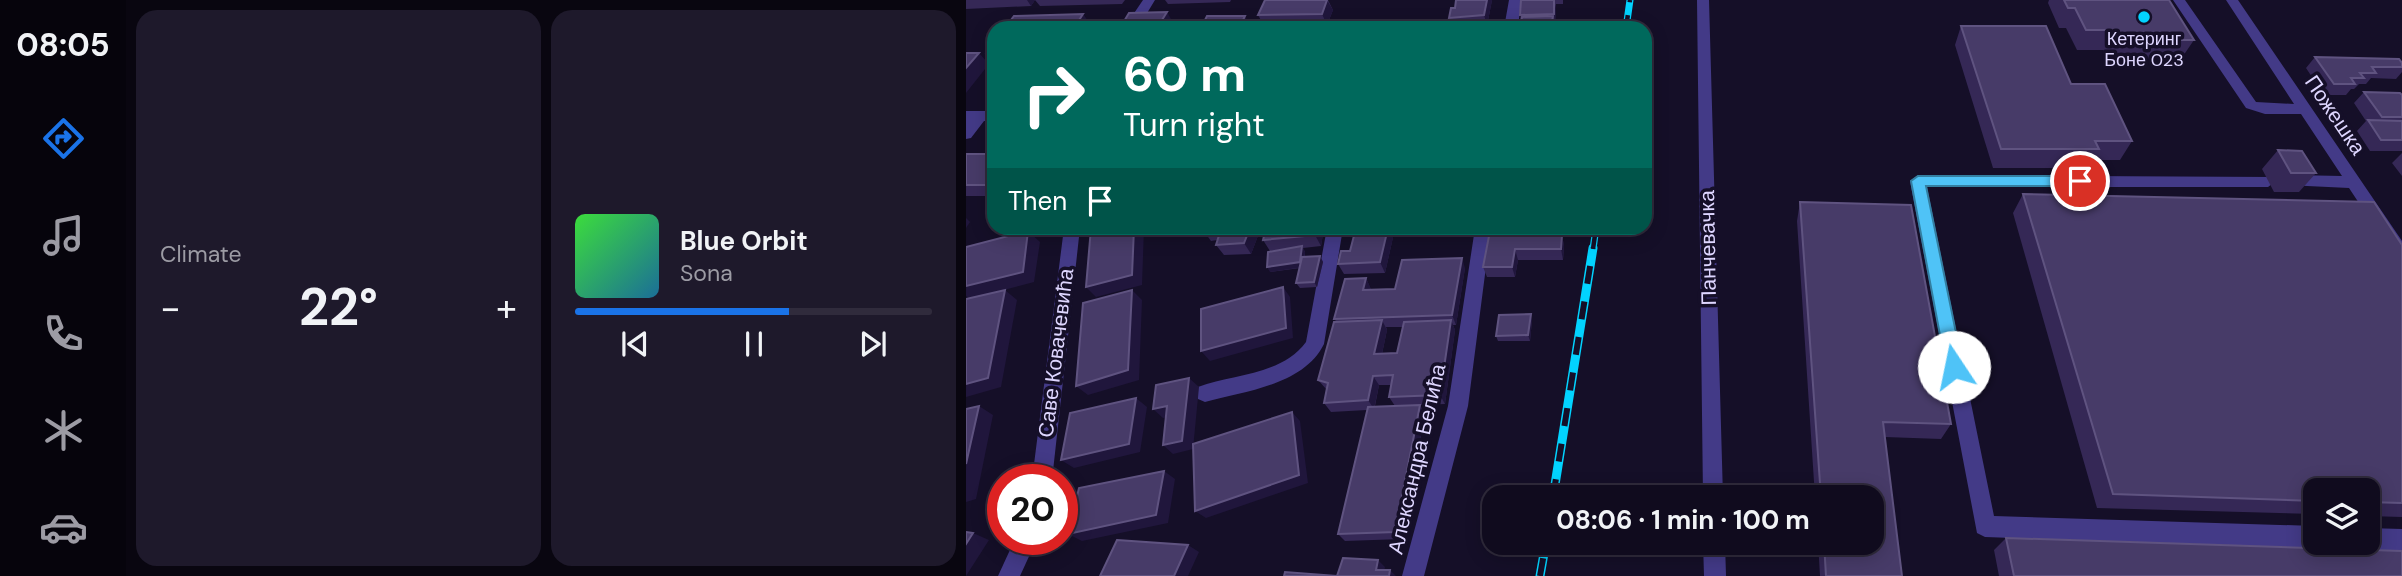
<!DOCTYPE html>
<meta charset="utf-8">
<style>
body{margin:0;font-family:"DM Sans",sans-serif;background:#1e192b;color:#f1f3f6;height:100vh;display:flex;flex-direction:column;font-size:26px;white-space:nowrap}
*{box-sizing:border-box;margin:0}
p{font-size:23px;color:#9c9ba4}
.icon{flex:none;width:38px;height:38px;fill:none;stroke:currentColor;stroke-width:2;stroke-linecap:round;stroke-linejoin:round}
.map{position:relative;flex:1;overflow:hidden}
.drawer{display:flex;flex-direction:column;gap:10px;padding:10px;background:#090610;width:840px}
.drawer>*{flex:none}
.guide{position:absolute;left:21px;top:21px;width:665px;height:214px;border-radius:21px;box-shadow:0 4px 18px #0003,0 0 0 2px #302b3c;background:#00695c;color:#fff;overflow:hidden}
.fabs{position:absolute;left:1337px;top:478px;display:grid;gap:14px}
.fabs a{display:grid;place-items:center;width:77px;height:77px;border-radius:14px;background:#100b1e;box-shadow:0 4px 18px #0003,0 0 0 2px #302b3c;font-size:35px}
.speed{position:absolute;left:21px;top:464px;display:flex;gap:14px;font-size:35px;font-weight:700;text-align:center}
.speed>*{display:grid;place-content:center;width:91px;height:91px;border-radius:50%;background:#100b1e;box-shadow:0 4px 18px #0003,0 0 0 2px #302b3c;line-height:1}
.speed .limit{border:10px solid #d22;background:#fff;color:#111}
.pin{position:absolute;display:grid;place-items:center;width:60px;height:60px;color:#fff;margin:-30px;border:4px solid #fff;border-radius:50%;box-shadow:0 2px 7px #0007}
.me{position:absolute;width:77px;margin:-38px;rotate:349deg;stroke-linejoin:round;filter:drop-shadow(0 0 5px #0008)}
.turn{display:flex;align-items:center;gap:24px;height:147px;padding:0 21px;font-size:32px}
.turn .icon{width:91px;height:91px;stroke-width:2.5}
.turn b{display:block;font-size:49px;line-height:60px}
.then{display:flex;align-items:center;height:66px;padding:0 21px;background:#0003;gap:14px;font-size:26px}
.big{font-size:52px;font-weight:700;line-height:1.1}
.drawer .widget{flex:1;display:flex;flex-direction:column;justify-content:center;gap:10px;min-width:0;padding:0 24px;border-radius:21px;background:#1e192b}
.song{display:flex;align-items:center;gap:21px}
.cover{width:84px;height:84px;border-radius:10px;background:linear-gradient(135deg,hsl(120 70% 55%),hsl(200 70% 35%))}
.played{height:7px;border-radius:4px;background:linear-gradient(90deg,#1a73e8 60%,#302b3c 60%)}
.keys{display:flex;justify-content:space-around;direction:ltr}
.heat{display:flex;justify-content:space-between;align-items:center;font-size:38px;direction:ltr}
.drawer .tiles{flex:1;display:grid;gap:10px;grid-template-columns:repeat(2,1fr)}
.trip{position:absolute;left:516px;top:485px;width:402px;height:70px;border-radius:21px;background:#100b1e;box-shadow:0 4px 18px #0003,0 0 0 2px #302b3c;font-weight:700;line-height:70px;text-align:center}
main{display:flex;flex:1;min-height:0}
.menu{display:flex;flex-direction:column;width:126px;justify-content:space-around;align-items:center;background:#06040c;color:#9c9ba4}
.menu .icon{width:49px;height:49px}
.menu .active{color:#1a73e8}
.menu b{font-size:32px;color:#f1f3f6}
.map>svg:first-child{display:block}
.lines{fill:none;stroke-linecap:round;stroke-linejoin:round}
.minor{fill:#433a87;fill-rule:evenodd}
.rail-far1-casing{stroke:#02d3ff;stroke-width:7}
.rail-casing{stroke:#02d3ff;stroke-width:9}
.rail-far1{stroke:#150f28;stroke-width:4.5;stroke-dasharray:13;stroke-linecap:butt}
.rail{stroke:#150f28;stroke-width:6;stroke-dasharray:18;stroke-linecap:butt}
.wall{fill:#352856;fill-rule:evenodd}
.shaded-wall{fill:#20163c}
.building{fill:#473b68;stroke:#5f5380;stroke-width:2}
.route{fill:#4fc3f7;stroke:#337fa1;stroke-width:2}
.poi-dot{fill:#02d3ff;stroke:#150f28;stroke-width:2.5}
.labels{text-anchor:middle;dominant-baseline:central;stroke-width:7;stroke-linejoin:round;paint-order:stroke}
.far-poi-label{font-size:18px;fill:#ded6ff;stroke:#150f28}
.street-label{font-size:21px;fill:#ded6ff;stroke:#150f28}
</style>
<main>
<nav class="menu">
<b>08:05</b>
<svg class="icon active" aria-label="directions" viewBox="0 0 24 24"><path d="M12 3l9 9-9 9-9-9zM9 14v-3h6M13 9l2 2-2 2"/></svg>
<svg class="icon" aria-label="music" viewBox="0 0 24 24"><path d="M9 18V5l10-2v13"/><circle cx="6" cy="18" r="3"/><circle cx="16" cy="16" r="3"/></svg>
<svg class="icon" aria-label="phone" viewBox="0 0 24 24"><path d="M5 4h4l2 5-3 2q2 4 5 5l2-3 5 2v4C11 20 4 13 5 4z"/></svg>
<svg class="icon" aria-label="climate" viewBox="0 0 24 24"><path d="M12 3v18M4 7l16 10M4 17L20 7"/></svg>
<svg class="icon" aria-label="car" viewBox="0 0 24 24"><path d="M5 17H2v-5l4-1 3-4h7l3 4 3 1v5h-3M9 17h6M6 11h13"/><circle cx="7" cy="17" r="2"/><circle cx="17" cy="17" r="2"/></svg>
</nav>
<section class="drawer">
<div class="tiles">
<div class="widget"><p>Climate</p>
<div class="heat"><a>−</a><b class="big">22°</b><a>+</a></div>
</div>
<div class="widget">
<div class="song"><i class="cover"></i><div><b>Blue Orbit</b><p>Sona</p></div></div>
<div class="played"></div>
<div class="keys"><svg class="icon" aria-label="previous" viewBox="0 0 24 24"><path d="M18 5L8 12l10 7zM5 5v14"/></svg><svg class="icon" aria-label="pause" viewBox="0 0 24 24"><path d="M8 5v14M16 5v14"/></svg><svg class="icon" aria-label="next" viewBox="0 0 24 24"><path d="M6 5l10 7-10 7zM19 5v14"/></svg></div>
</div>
</div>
</section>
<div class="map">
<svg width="1436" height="576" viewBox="0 0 1436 576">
<rect width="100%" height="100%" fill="#150f28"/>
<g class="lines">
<!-- minor -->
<path class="minor" d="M177 0H189L172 28H158Z
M543 0H555L552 28H538Z
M731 0H743L757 497H737Z
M1207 0H1219L1290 102 1328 104 1260 0H1272L1436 241V261L1430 259 1383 188 1320 185 1318 181 1326 175 1376 176 1335 114H1299L1280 108Z
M0 111H28V121H18L5 138 0 139Z
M952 175 1308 177 1310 181 1302 187H961L1028 516 1349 526V542H1358L1357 545 1349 548 1019 537 1011 533 944 181Z
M98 228H114L86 480H66Z
M361 228H377L358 344C338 385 279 391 239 402L232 399 229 393 232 387C268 374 316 375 340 342Z
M509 228H525L502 406 458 576H436L482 406Z
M1402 528 1436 529V551L1402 550 1394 547 1393 542H1402Z
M49 539H71L54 576H32Z
M737 542H759L760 576H738Z"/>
<defs>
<path id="rail-far1" d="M660 28 664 0
M627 249 630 228"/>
<path id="rail" d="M587 497 627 248
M574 576 580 542"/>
</defs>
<!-- rail-far1 casing -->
<use href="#rail-far1" class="rail-far1-casing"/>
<!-- rail casing -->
<use href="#rail" class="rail-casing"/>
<!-- rail-far1 -->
<use href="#rail-far1" class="rail-far1"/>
<!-- rail -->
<use href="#rail" class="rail"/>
</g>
<!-- wall -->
<path class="wall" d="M0 0H159L156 4 74 6 69 0 65 6 0 9Z
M199 0H265L264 2 202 4Z
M299 0H362L367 10 361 25 298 26 292 15Z
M490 0H526L521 26 502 28H486L483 18 489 8Z
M555 0H597V4H590L589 28H554Z
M1083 0H1203L1228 40 1215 59H1142L1137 50H1111L1100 28H1093L1082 3Z
M995 26 1105 84 1166 141 1154 160H1127L1122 168H1027L989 45Z
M28 43V60L21 52Z
M1349 57 1436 63V72L1430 79 1405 78 1400 84H1393L1388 89H1385L1380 95H1358L1340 68Z
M1398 92 1436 95V151H1404L1391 131 1400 121 1388 103Z
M1312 150 1350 173 1333 192H1308L1296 169Z
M1436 153V176L1426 163Z
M0 154H28V196H0Z
M1057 194 1436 245V517L1402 516V490H1349V514L1131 508 1047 213Z
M834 202 985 424 975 439 919 437 936 576H854L852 542H906V497H849L831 221Z
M295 228 285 254 258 255 250 245 251 240 245 241 237 230Z
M358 228 355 246 337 248 339 252V257L354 256 357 262 351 287 334 288 330 283 334 268 304 272 312 250 304 251 297 240Z
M390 228H431H426L428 233 419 273 378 274 372 264 384 251Z
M596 235 598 246 597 260H552L549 277H521L517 267 523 236Z
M499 268 490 325H487L489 330 479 404 429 406 423 397 425 385H413L409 406 454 405 459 414 436 539 379 541 372 534 401 410 365 412 358 403 361 390 352 380 370 321 368 319 400 278 405 290 429 289ZM420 327H437L431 353 416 354 421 330Z
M566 320 564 341H532L530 336Z
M1040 538 1436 576H1033L1028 550Z"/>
<!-- shaded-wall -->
<path class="shaded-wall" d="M61 0H69L65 6Z
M361 0 367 10 361 25 356 14Z
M521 0H526L521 26 518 15Z
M588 0 590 8 589 25 588 14Z
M201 12 210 28H191Z
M117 14 127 28H108Z
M279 16 285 28H273Z
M13 53 23 64 0 93V68Z
M0 218 4 222 0 228Z
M168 228H178L176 285 130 297 120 287Z
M284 228H295L285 254 278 243Z
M350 228H358L355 246 349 235Z
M422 228H426L428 233 419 273 414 262Z
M62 231 74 242 68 282 4 299 0 296V286Z
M596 235 598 246 597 260 595 249Z
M336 246 339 252 338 267 304 272 301 267Z
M549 249 552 260 549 277 546 267Z
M354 256 357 262 351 287 348 282Z
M496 258 499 268 490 325 486 315Z
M400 278 405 289 402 300 397 290Z
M317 287 324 297 327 338 244 361 235 351Z
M39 290 51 300 35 387 0 397V384Z
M166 290 176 300 173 380 122 395 110 386Z
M565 314 566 320 564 341 562 335Z
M416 320 421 330 414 363 408 354Z
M485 320 489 330 479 404 474 395Z
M407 376 413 385 408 409 402 400Z
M223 378 233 387 227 449 207 454 197 445Z
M170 398 181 407 174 452 108 468 95 460Z
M454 405 459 414 436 539 429 532Z
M13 406 27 415 10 499 0 502V464Z
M201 406 212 415 197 418 187 409Z
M326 412 334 421 342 483 240 518 229 511Z
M198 471 209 479 202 523 116 541 102 534Z
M7 533 23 540 0 576V544Z
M222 545 233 552 222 576H208Z
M412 560 419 567 417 576 410 570Z
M424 570 430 576H423Z"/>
<!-- building -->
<path class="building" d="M299 0H361L356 14 292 15Z
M490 0H521L518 15 483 18 485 8H489Z
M555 0H588V14L554 15Z
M1098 0H1203L1228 40H1152L1148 30H1120L1109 8H1102Z
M201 12 191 28H154L163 13Z
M117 14 108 28H39L48 16Z
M241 16H279L273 28H235Z
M587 16 585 28H554L556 17Z
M467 21 465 28H435L437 22Z
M210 24H237L235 28H208Z
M995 26H1080L1105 84H1139L1166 141H1129L1133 149H1035Z
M28 43V51L21 52Z
M0 53H13L0 68Z
M1349 57 1433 59 1436 63V67H1406L1410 73H1394L1398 78H1385L1389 84H1368Z
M1398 92 1434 93 1436 95V117H1416Z
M1402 120 1436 121V140H1415Z
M1312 150 1336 151 1350 173H1325Z
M0 154H28V185H0Z
M1057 194 1408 202 1436 245V503L1402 502V490H1349V501L1147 494Z
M834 202 945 205 985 424 917 422 936 576H860L858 542H906V497H855Z
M125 228H168L166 275 120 287Z
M238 228H284L278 243 250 245 255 229 237 230Z
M300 228H350L349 235 297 240Z
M390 228H422L414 262 372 264 375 251H384Z
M62 231 57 272 0 286V247Z
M596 235 595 249H549L546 267H517L523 236Z
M336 246 334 262 301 267 302 252Z
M354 256 348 282 330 283 336 257Z
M496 258 486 315 368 319 379 279 400 278 397 290 429 289 436 260Z
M317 287 320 328 235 351V309Z
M39 290 22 378 0 384V299Z
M166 290 162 370 110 386 117 303Z
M565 314 562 335 530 336 533 315Z
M416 320 408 354 431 353 438 322 485 320 474 395 423 397 427 375 407 376 402 400 358 403 362 383 352 380 368 322Z
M223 378 216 441 197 445 201 406 187 409 190 385Z
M170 398 163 444 95 460 104 413Z
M454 405 429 532 372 534 402 407Z
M13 406 0 464V409Z
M326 412 333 475 229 511 227 444Z
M198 471 190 515 102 534 113 488Z
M0 532 7 533 0 544Z
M1040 538 1436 551V576H1048Z
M151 540 222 545 208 576H134Z
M377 558 412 560 410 570H424L423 576H318L319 572 371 576Z"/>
<!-- route -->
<path class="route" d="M952 176H1114L1121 181 1114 186H960L997 367 994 372 988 374 982 372 980 367 945 181Z"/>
<!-- markers -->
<circle class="poi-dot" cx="1178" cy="17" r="7"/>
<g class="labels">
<!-- far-poi labels -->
<g class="far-poi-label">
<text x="1178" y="39">Кетеринг<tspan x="1178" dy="21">Боне 023</tspan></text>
</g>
<!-- street labels -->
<g class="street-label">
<text transform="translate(1369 115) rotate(56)">Пожешка</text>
<text transform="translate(742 248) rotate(-91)">Панчевачка</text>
<text transform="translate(90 353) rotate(-83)">Саве Ковачевића</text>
<text transform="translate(451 459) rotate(-77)">Александра Белића</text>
</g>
</g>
</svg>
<div class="fabs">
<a><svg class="icon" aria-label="layers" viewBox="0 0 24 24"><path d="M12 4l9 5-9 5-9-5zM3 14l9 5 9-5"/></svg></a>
</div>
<div class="speed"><div class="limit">20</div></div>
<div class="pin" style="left:1114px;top:181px;background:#d93025"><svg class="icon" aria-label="arrive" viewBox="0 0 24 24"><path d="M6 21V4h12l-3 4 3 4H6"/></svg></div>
<svg class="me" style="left:988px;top:367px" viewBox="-20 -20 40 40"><circle r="19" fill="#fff"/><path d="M0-13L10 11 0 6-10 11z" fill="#4fc3f7"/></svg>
<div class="trip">08:06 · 1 min · 100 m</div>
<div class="guide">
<div class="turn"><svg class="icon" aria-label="right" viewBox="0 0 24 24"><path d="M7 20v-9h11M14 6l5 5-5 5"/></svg><div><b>60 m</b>Turn right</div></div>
<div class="then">Then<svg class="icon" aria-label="arrive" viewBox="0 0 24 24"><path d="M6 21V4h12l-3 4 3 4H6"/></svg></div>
</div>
</div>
</main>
